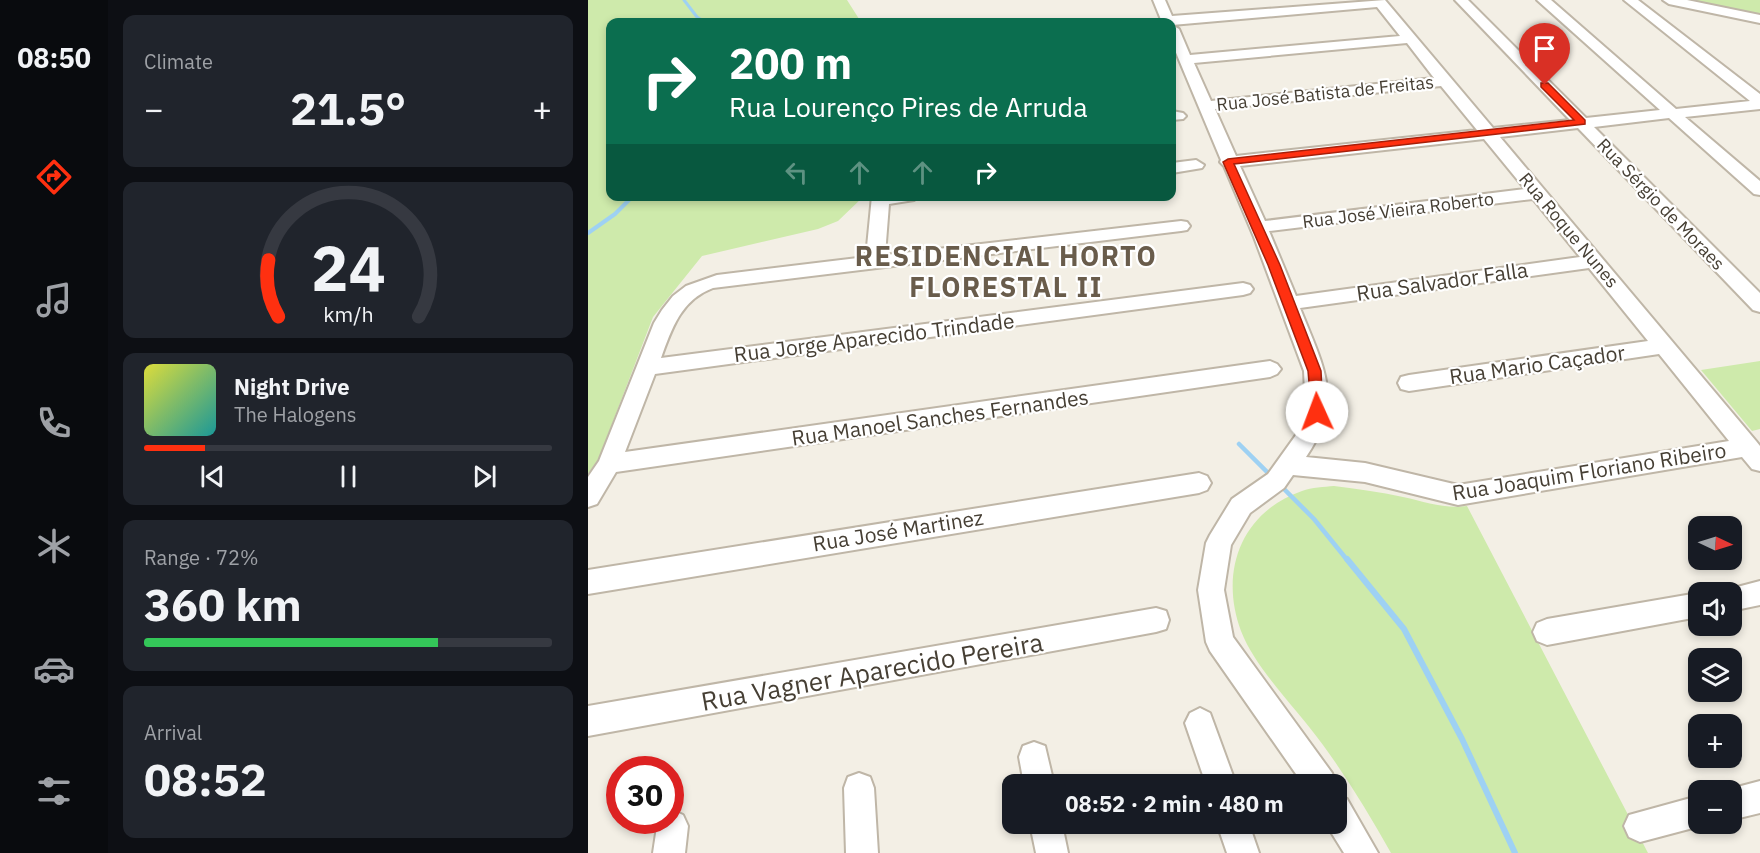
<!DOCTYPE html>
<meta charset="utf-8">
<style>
body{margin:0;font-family:"IBM Plex Sans",sans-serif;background:#20242c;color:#f1f3f6;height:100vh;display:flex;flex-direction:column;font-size:22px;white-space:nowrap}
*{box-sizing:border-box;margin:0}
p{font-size:20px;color:#9ea1a6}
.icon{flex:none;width:33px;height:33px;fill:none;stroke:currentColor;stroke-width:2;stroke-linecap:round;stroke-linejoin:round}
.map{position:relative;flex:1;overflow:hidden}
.drawer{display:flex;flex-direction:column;gap:15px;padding:15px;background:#0d0f14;width:480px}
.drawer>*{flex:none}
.banner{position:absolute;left:18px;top:18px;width:570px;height:183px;border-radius:12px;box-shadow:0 3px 9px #0003;background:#0b6e4f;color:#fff;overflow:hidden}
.needle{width:39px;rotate:94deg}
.fabs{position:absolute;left:1100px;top:516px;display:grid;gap:12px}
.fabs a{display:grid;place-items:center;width:54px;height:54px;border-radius:12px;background:#171b24;box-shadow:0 3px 9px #0003;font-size:30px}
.speed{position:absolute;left:18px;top:756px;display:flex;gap:12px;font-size:30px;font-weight:700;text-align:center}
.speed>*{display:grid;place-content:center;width:78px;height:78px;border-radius:50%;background:#171b24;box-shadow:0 3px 9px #0003;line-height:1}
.speed .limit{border:9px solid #d22;background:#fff;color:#111}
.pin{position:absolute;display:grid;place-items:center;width:51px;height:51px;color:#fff;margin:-62px -26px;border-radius:50% 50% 50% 0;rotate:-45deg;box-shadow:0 0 6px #0007}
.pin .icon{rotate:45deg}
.me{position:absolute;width:66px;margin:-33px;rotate:358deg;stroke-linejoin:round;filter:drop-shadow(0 0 4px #0008)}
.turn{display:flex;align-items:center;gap:21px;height:126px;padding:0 24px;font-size:27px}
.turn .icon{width:78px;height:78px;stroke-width:2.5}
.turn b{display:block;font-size:42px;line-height:51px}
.lanes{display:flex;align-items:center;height:57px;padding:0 24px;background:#0003;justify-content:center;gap:30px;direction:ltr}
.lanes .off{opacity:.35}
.big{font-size:45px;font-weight:800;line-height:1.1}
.drawer .tile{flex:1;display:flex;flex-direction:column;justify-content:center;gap:9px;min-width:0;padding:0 21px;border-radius:12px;background:#20242c}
.drawer .dial{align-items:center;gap:0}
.dial svg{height:156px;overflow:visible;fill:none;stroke:#363941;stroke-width:7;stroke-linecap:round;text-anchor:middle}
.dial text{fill:#f1f3f6;stroke:none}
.song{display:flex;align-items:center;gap:18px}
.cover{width:72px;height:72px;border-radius:9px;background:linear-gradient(135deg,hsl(60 70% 55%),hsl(180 70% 35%))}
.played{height:6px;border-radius:3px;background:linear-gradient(90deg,#ff3010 15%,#363941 15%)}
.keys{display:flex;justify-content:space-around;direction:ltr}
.heat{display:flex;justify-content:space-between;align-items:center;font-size:33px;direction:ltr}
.charge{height:9px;border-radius:4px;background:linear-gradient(90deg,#34c759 72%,#363941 0)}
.trip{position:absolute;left:414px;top:774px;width:345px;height:60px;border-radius:12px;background:#171b24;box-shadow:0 3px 9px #0003;font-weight:800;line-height:60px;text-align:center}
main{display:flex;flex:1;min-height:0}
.tab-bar{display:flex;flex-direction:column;width:108px;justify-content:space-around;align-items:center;background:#090b0e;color:#9ea1a6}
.tab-bar .icon{width:42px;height:42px}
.tab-bar .active{color:#ff3010}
.tab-bar b{font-size:27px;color:#f1f3f6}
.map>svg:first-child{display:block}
.green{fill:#ceeaab}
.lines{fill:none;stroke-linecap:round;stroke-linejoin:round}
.stream-far3{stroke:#9ed1f3;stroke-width:3}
.stream-far2{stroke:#9ed1f3;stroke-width:4}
.stream-far1{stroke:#9ed1f3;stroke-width:4.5}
.stream{stroke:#9ed1f3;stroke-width:6}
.minor-casing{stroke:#bfb6a7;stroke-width:4}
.minor{fill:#fff;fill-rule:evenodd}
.route{fill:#ff3010;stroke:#a61f0a;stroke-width:1.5}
.labels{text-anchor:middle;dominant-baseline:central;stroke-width:4.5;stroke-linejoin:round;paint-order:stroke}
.far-street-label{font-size:18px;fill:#463f34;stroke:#fff}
.street-label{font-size:21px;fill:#463f34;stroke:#fff}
.near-street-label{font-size:26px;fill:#463f34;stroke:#fff}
.district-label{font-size:27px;font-weight:bold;letter-spacing:1.5px;fill:#695c4b;stroke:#fff}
</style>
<main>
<nav class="tab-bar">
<b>08:50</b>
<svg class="icon active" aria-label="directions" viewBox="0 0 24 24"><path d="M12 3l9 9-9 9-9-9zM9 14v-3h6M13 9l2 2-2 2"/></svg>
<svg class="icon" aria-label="music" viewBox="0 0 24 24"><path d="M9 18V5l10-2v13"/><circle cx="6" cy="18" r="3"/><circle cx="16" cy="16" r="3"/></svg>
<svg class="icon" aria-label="phone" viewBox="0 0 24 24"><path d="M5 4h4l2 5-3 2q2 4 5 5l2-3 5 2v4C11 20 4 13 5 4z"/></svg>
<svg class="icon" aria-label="climate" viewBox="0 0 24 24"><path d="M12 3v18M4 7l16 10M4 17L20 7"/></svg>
<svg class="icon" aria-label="car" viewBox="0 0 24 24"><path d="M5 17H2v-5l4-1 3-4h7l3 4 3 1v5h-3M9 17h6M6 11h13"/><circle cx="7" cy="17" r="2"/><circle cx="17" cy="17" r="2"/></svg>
<svg class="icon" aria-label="filters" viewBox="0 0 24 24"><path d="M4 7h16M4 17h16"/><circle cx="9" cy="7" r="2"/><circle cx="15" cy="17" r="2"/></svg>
</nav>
<section class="drawer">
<div class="tile"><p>Climate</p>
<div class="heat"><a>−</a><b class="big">21.5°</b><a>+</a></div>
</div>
<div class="tile dial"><svg viewBox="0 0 100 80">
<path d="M14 69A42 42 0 1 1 86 69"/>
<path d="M14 69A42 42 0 0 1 9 40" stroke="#ff3010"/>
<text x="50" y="56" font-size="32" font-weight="700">24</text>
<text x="50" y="72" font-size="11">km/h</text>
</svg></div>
<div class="tile">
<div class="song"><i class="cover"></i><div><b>Night Drive</b><p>The Halogens</p></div></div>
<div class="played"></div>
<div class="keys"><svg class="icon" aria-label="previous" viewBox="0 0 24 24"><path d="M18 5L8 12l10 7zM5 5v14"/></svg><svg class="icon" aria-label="pause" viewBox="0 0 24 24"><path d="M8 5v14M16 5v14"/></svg><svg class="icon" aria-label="next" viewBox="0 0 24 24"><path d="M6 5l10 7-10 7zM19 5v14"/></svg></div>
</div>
<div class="tile"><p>Range · 72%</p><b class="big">360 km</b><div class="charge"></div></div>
<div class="tile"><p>Arrival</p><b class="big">08:52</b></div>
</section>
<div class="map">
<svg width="1172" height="853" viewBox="0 0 1172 853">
<rect width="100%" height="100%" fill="#f3efe5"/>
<!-- green -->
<path class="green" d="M0 0H259L273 22H22V196L275 197 250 221 230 229 114 256 65 317 11 458 0 474Z
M1096 0H1172V16Z
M1172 361V429L1164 431 1113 370Z
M746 486C769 489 792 492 815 497 838 502 856 509 879 506L1060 853H803C782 816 760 779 735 745 710 710 668 670 653 631 631 572 653 512 714 491 724 487 736 487 746 486Z"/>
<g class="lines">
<!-- stream-far3 -->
<path class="stream-far3" d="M96 0 109 17 117 22"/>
<!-- stream-far2 -->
<path class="stream-far2" d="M0 233 27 214 45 196"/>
<!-- stream-far1 -->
<path class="stream-far1" d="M651 444 683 476
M693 486 726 519 760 561"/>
<!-- stream -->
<path class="stream" d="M759 559 816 629 874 739 927 853"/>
<defs>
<path id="minor" d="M565 0H577L584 16 797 0 905 128 982 120 867 0H880L998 118 1072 110 949 0H963L1088 109 1162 101 1036 0H1050L1172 94V109L1097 117 1172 181V195L1166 194 1081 118 1006 127 1172 293V312L1165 310 990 128 912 137 1168 441 1172 446V471L1164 469 1154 457 870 505 777 482 705 475 696 488 662 513 643 545 636 590 645 637 744 773 748 784H715L622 651 618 642 610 590 618 543 622 535 644 499 680 474 708 435 718 412 716 371 666 237 636 166 632 162 633 160 584 43V25L591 29 602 55 812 36 789 7 584 25V22H574ZM819 43 846 78 623 101 606 63ZM853 86 889 130 648 156 627 109ZM896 139 937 189 677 221 652 166ZM945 199 992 257 708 296 681 231ZM1001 268 1060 341 821 375 813 377 810 383 813 389 821 391 1071 354 1141 441 870 485 777 463 718 457C757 400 735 366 712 308Z
M1075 0H1099L1172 15V23L1081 4Z
M584 111 595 113 598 116 595 119 584 120Z
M608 160 616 165 614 168 584 173V163Z
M284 196H328L326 200 301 204 297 255 593 221 599 222 602 226 599 230 593 231 125 288C93 300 84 328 73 358L655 283 662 285 665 289 662 293 655 295 67 374 37 452 682 361 689 364 693 369 689 374 682 377 28 472 9 504 0 507V477L11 461 66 323 74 310 85 296 98 286 129 275 278 257Z
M611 473 619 476 623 483 619 490 611 493 0 594V570Z
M1172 581V605L1143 611V592H1133L1134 591Z
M1110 593V617L959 645 949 641 945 632 949 623 959 619Z
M568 608 578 611 581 620 578 629 568 632 0 736V706Z
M612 708 622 713 648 784H618L597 723 602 713Z
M446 742 457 746 466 784H436L431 757 435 746Z
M271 773 282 777 286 788 290 853H258L256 788 260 777Z
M1172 781V813L1143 820V790H1138Z
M748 795 759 799 790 853H756L738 824H748Z
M1110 796V824H1120L1052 842 1041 837 1036 826 1041 815Z
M84 810 95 815 100 826 97 853H65L70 820H82Z
M442 824H474L480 853H448Z
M629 824H661L671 853H639Z"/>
</defs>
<!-- minor casing -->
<use href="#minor" class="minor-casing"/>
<!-- minor -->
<use href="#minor" class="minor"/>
</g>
<!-- route -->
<path class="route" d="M953 83H960L997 120V124L646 164 692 265 733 371 735 412 729 417 724 416 720 371 680 265 635 162 640 159 986 120 953 87Z"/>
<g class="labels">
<!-- far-street labels -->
<g class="far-street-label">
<text transform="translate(737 93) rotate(-6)">Rua José Batista de Freitas</text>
<text transform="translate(1073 204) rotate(46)">Rua Sérgio de Moraes</text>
<text transform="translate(810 210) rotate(-7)">Rua José Vieira Roberto</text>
<text transform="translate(981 230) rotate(50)">Rua Roque Nunes</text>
</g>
<!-- street labels -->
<g class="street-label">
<text transform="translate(854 281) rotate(-8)">Rua Salvador Falla</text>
<text transform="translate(286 337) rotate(-7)">Rua Jorge Aparecido Trindade</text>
<text transform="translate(949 364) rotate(-8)">Rua Mario Caçador</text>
<text transform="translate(352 417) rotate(-8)">Rua Manoel Sanches Fernandes</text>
<text transform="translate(1001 471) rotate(-9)">Rua Joaquim Floriano Ribeiro</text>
<text transform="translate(310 530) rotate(-9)">Rua José Martinez</text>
</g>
<!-- near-street labels -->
<g class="near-street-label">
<text transform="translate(284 671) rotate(-10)">Rua Vagner Aparecido Pereira</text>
</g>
<!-- district labels -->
<g class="district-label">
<text x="418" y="255">RESIDENCIAL HORTO<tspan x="418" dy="31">FLORESTAL II</tspan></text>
</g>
</g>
</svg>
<div class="fabs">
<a><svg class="needle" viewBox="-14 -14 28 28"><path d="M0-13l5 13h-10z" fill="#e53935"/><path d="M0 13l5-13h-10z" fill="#9ea1a6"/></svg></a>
<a><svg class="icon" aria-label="sound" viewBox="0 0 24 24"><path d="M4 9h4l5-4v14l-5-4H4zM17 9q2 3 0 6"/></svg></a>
<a><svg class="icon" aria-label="layers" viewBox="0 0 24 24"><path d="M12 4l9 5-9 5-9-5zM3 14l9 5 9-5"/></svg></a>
<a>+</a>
<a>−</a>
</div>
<div class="speed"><div class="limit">30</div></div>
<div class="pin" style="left:957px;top:85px;background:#d93025"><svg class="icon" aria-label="arrive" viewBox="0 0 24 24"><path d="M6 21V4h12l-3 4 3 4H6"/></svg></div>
<svg class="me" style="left:729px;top:412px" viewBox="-20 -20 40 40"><circle r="19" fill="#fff"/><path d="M0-13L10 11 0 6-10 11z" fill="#ff3010"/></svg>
<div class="trip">08:52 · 2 min · 480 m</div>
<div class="banner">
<div class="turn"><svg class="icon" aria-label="right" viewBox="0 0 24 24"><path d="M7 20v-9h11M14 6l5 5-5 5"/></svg><div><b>200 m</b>Rua Lourenço Pires de Arruda</div></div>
<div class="lanes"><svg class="icon off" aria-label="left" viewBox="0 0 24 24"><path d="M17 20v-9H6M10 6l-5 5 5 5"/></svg><svg class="icon off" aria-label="ahead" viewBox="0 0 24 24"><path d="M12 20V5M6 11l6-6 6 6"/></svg><svg class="icon off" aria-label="ahead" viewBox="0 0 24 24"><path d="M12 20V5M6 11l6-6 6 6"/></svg><svg class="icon" aria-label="right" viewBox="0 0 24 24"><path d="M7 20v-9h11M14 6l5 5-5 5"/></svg></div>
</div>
</div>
</main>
